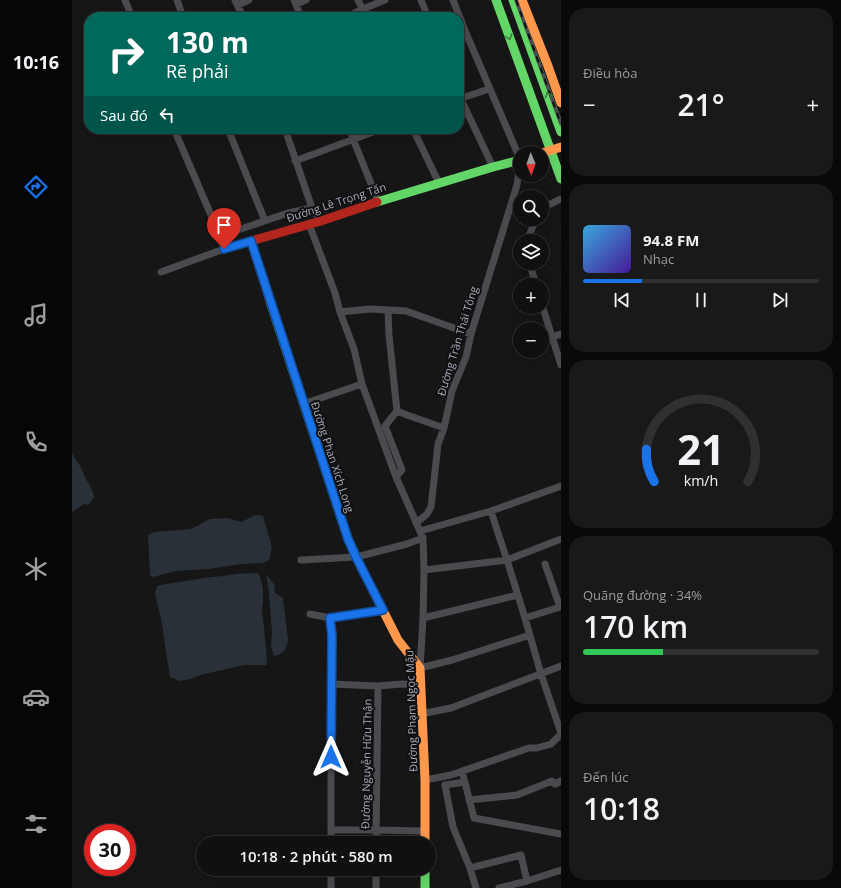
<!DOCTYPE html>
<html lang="vi">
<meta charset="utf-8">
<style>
body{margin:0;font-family:"Open Sans",sans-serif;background:#191919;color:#f1f3f6;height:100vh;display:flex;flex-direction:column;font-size:15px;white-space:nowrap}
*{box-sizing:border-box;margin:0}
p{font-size:13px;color:#9c9d9f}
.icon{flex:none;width:22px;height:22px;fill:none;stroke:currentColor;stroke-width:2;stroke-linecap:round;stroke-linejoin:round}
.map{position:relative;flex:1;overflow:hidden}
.drawer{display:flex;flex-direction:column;gap:8px;padding:8px;background:#090909;width:280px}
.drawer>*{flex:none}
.guide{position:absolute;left:12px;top:12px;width:380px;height:122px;border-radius:16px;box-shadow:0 4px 16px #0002,0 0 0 1px #303030;background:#00695c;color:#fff;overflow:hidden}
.needle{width:26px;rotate:178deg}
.buttons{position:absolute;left:441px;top:146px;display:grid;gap:8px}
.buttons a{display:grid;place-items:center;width:36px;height:36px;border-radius:50%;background:#101010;box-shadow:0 4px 16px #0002,0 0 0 1px #303030;font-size:20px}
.speed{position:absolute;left:12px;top:824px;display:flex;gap:8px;font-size:20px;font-weight:700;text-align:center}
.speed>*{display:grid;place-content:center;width:52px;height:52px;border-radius:50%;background:#101010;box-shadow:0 4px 16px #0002,0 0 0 1px #303030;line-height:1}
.speed .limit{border:6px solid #d22;background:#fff;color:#111}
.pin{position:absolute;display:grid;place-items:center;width:34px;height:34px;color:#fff;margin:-41px -17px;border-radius:50% 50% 50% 0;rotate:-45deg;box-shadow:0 0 4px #0007}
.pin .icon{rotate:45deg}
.me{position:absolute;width:44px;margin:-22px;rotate:0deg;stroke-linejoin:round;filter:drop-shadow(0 0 3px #0008)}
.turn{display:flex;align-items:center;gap:14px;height:84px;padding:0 16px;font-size:18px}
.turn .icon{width:52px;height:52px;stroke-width:2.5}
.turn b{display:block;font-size:28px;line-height:34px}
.then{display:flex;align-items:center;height:38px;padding:0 16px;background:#0003;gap:8px;font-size:15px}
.big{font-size:30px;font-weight:600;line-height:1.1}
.drawer .card{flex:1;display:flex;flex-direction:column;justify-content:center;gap:6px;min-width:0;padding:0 14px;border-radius:16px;background:#191919}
.drawer .dial{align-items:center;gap:0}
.dial svg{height:104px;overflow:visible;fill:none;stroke:#303030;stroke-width:7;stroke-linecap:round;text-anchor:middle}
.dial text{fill:#f1f3f6;stroke:none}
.song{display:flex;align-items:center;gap:12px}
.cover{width:48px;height:48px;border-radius:6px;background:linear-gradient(135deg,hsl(200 70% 55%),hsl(260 70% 35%))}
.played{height:4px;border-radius:2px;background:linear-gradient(90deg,#1a73e8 25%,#303030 25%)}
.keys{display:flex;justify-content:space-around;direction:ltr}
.heat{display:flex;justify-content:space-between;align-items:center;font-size:22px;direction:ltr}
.charge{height:6px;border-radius:3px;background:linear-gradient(90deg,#34c759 34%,#303030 0)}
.trip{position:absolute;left:124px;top:836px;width:240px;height:40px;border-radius:20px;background:#101010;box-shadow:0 4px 16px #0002,0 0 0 1px #303030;font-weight:600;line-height:40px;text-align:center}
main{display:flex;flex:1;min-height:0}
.tab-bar{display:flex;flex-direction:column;width:72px;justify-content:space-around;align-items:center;background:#060606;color:#9c9d9f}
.tab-bar .icon{width:28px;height:28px}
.tab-bar .current{color:#1a73e8}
.tab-bar b{font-size:18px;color:#f1f3f6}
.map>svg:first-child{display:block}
.water{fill:#293037}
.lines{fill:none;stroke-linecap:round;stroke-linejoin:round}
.street{stroke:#4a4b4f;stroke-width:7}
.fast{stroke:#63d668;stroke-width:9}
.slow{stroke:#ff974d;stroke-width:9}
.jam{stroke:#b3261e;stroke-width:9}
.rail-casing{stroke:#4a4b4e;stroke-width:3.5}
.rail{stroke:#101012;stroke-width:2;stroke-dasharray:6;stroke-linecap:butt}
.oneway{stroke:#3e7d41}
.route-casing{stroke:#114b97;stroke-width:10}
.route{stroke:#1a73e8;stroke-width:7}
.labels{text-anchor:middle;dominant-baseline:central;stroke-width:4;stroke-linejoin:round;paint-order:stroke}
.street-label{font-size:11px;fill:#a7aab7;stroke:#101012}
</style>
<main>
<nav class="tab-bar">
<b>10:16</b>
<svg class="icon current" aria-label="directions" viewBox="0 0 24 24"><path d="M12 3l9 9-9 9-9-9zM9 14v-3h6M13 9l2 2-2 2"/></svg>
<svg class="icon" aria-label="music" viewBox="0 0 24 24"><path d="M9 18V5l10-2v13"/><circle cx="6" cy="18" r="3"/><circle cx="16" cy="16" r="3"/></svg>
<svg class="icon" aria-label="phone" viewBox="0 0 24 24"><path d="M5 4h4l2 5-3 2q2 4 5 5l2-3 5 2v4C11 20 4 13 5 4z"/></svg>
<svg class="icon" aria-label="climate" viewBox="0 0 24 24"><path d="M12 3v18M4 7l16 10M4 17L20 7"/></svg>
<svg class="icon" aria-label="car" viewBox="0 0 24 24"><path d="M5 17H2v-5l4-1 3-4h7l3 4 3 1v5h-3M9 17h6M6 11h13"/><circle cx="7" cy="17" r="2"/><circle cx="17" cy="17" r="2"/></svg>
<svg class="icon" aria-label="filters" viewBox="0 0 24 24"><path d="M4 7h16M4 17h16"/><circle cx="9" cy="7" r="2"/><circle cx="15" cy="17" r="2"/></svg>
</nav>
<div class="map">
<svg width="489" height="888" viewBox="0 0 489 888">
<rect width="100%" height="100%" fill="#161616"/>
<!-- water -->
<path class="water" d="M0 453 10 469 12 475 21 492 22 498 16 505 12 504 5 509 0 512Z
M184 515 191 516 200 547 197 560 191 563 169 564 137 569 104 571 81 577 78 575 76 535 82 532 119 529 138 519 156 518 169 522Z
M182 573H186C192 584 192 597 190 609L195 658 194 665H173L132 674 118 679 108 681 98 677 89 618 83 594 85 586 94 584 139 577 151 576 164 574Z
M194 574 202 584 203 593 211 598 216 640C215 648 211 655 202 656L199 646 200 633 197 593Z"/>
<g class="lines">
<!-- street -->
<path class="street" d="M53 0 60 17
M105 0 111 17
M163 0 171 17
M222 0 229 17
M286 0 294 17
M349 0 356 17
M381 0 394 33 448 159
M224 4 234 0
M166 5 177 0
M275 17 291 9 313 0
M387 95 421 167
M387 99 417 89
M102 129 148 236 152 249
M156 129 193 221
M213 129 240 208 249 221
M277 129 306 201
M341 129 367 183
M223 161 309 129
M470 208 489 199
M237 224 263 293 268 312 282 349 290 384 324 477 351 538 352 570 351 618 348 668 380 660 458 635
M148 236 216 213 240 208
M457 241 456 238 464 219
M458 263 459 268 464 285
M89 272 152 249 179 241
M470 305 489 365
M316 310 317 335 325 411 313 426 330 470 324 477
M268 312 298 309 334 311 399 334
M480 337 489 334
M231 404 290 384
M325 411 335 415 372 428
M419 511 426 533 435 560 453 618 469 674 489 733
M344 523 355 514 359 507 366 444 372 428 380 391 394 357 399 334 445 185 448 163
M348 531 419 511 489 486
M229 560 284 557 335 544 351 538
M352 570 435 560 489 539
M238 614 258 618 260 636 259 684V843
M258 618 311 610
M351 618 446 595
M453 618 488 607 473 564
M259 684 306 686 330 684 348 685
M349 714 379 708 489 666
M390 771 402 818 489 834
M353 780 379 775 457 748H465L479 744 489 734
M393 782 373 785 381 827 398 868 404 888
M397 800 445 795 480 781 483 784 489 781
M259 830H304L353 831
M304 843 306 686
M398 868 449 855 455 881
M259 869V888
M304 888V869
M427 888 455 881 489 870"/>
<!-- fast -->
<path class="fast" d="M424 0 489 179
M441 0 489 132
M305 202 421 167 448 160
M198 301 276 539 290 569
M353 869V888"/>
<!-- slow -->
<path class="slow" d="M450 0 476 66 489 103
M470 153 489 147
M290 569 326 640 348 668 353 780V843"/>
<!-- jam -->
<path class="jam" d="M198 301 179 241 249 221 305 202"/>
<defs>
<path id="rail" d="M444 0 489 124"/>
</defs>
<!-- rail casing -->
<use href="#rail" class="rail-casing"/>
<!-- rail -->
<use href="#rail" class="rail"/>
</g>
<!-- one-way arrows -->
<defs><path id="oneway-chevron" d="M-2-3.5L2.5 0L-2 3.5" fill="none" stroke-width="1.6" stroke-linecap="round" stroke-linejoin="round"/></defs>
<g class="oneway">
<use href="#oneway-chevron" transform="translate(437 37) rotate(70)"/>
<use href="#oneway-chevron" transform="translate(476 95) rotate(-110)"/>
</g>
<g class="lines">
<defs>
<path id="route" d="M152 249 179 241 276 539 284 557 311 610 258 618 260 636 259 757"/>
</defs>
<!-- route casing -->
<use href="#route" class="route-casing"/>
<!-- route -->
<use href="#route" class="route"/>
</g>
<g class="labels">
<!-- street labels -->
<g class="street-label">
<text transform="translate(264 202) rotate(-18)">Đường Lê Trọng Tấn</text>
<text transform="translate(385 341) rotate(-73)">Đường Trần Thái Tông</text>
<text transform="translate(261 457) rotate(72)">Đường Phan Xích Long</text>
<text transform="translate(339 711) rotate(-92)">Đường Phạm Ngọc Mậu</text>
<text transform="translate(294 764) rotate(-89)">Đường Nguyễn Hữu Thận</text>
</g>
</g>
</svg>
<div class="buttons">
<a><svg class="needle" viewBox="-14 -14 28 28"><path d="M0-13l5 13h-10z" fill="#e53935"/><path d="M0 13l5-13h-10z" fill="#9c9d9f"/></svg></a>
<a><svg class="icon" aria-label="search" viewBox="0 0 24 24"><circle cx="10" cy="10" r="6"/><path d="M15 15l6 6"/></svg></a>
<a><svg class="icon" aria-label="layers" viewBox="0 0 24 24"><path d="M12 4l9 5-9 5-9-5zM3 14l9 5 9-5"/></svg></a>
<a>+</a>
<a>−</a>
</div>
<div class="speed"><div class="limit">30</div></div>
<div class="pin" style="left:152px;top:249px;background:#d93025"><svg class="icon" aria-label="arrive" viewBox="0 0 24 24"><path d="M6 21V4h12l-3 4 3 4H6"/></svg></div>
<svg class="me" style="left:259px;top:757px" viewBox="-20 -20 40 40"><path d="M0-17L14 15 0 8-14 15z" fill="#1a73e8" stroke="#fff" stroke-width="4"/></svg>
<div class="trip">10:18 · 2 phút · 580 m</div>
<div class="guide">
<div class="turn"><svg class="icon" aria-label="right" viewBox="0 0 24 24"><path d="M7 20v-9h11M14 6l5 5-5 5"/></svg><div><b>130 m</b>Rẽ phải</div></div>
<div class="then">Sau đó<svg class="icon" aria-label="left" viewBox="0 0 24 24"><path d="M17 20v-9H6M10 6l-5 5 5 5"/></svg></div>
</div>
</div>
<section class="drawer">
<div class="card"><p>Điều hòa</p>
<div class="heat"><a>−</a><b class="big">21°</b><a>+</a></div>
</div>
<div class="card">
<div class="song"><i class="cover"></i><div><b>94.8 FM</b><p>Nhạc</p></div></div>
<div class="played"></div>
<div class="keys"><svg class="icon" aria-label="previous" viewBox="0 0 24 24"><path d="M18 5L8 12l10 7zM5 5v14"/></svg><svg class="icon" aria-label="pause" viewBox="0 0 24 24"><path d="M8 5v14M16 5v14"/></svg><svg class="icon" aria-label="next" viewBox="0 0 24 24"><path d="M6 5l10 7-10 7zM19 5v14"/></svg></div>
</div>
<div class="card dial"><svg viewBox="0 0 100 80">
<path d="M14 69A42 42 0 1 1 86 69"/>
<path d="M14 69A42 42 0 0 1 8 44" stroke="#1a73e8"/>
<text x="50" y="56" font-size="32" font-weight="700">21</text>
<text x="50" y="72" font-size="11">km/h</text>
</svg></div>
<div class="card"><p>Quãng đường · 34%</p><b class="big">170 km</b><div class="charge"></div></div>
<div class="card"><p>Đến lúc</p><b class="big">10:18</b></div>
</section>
</main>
